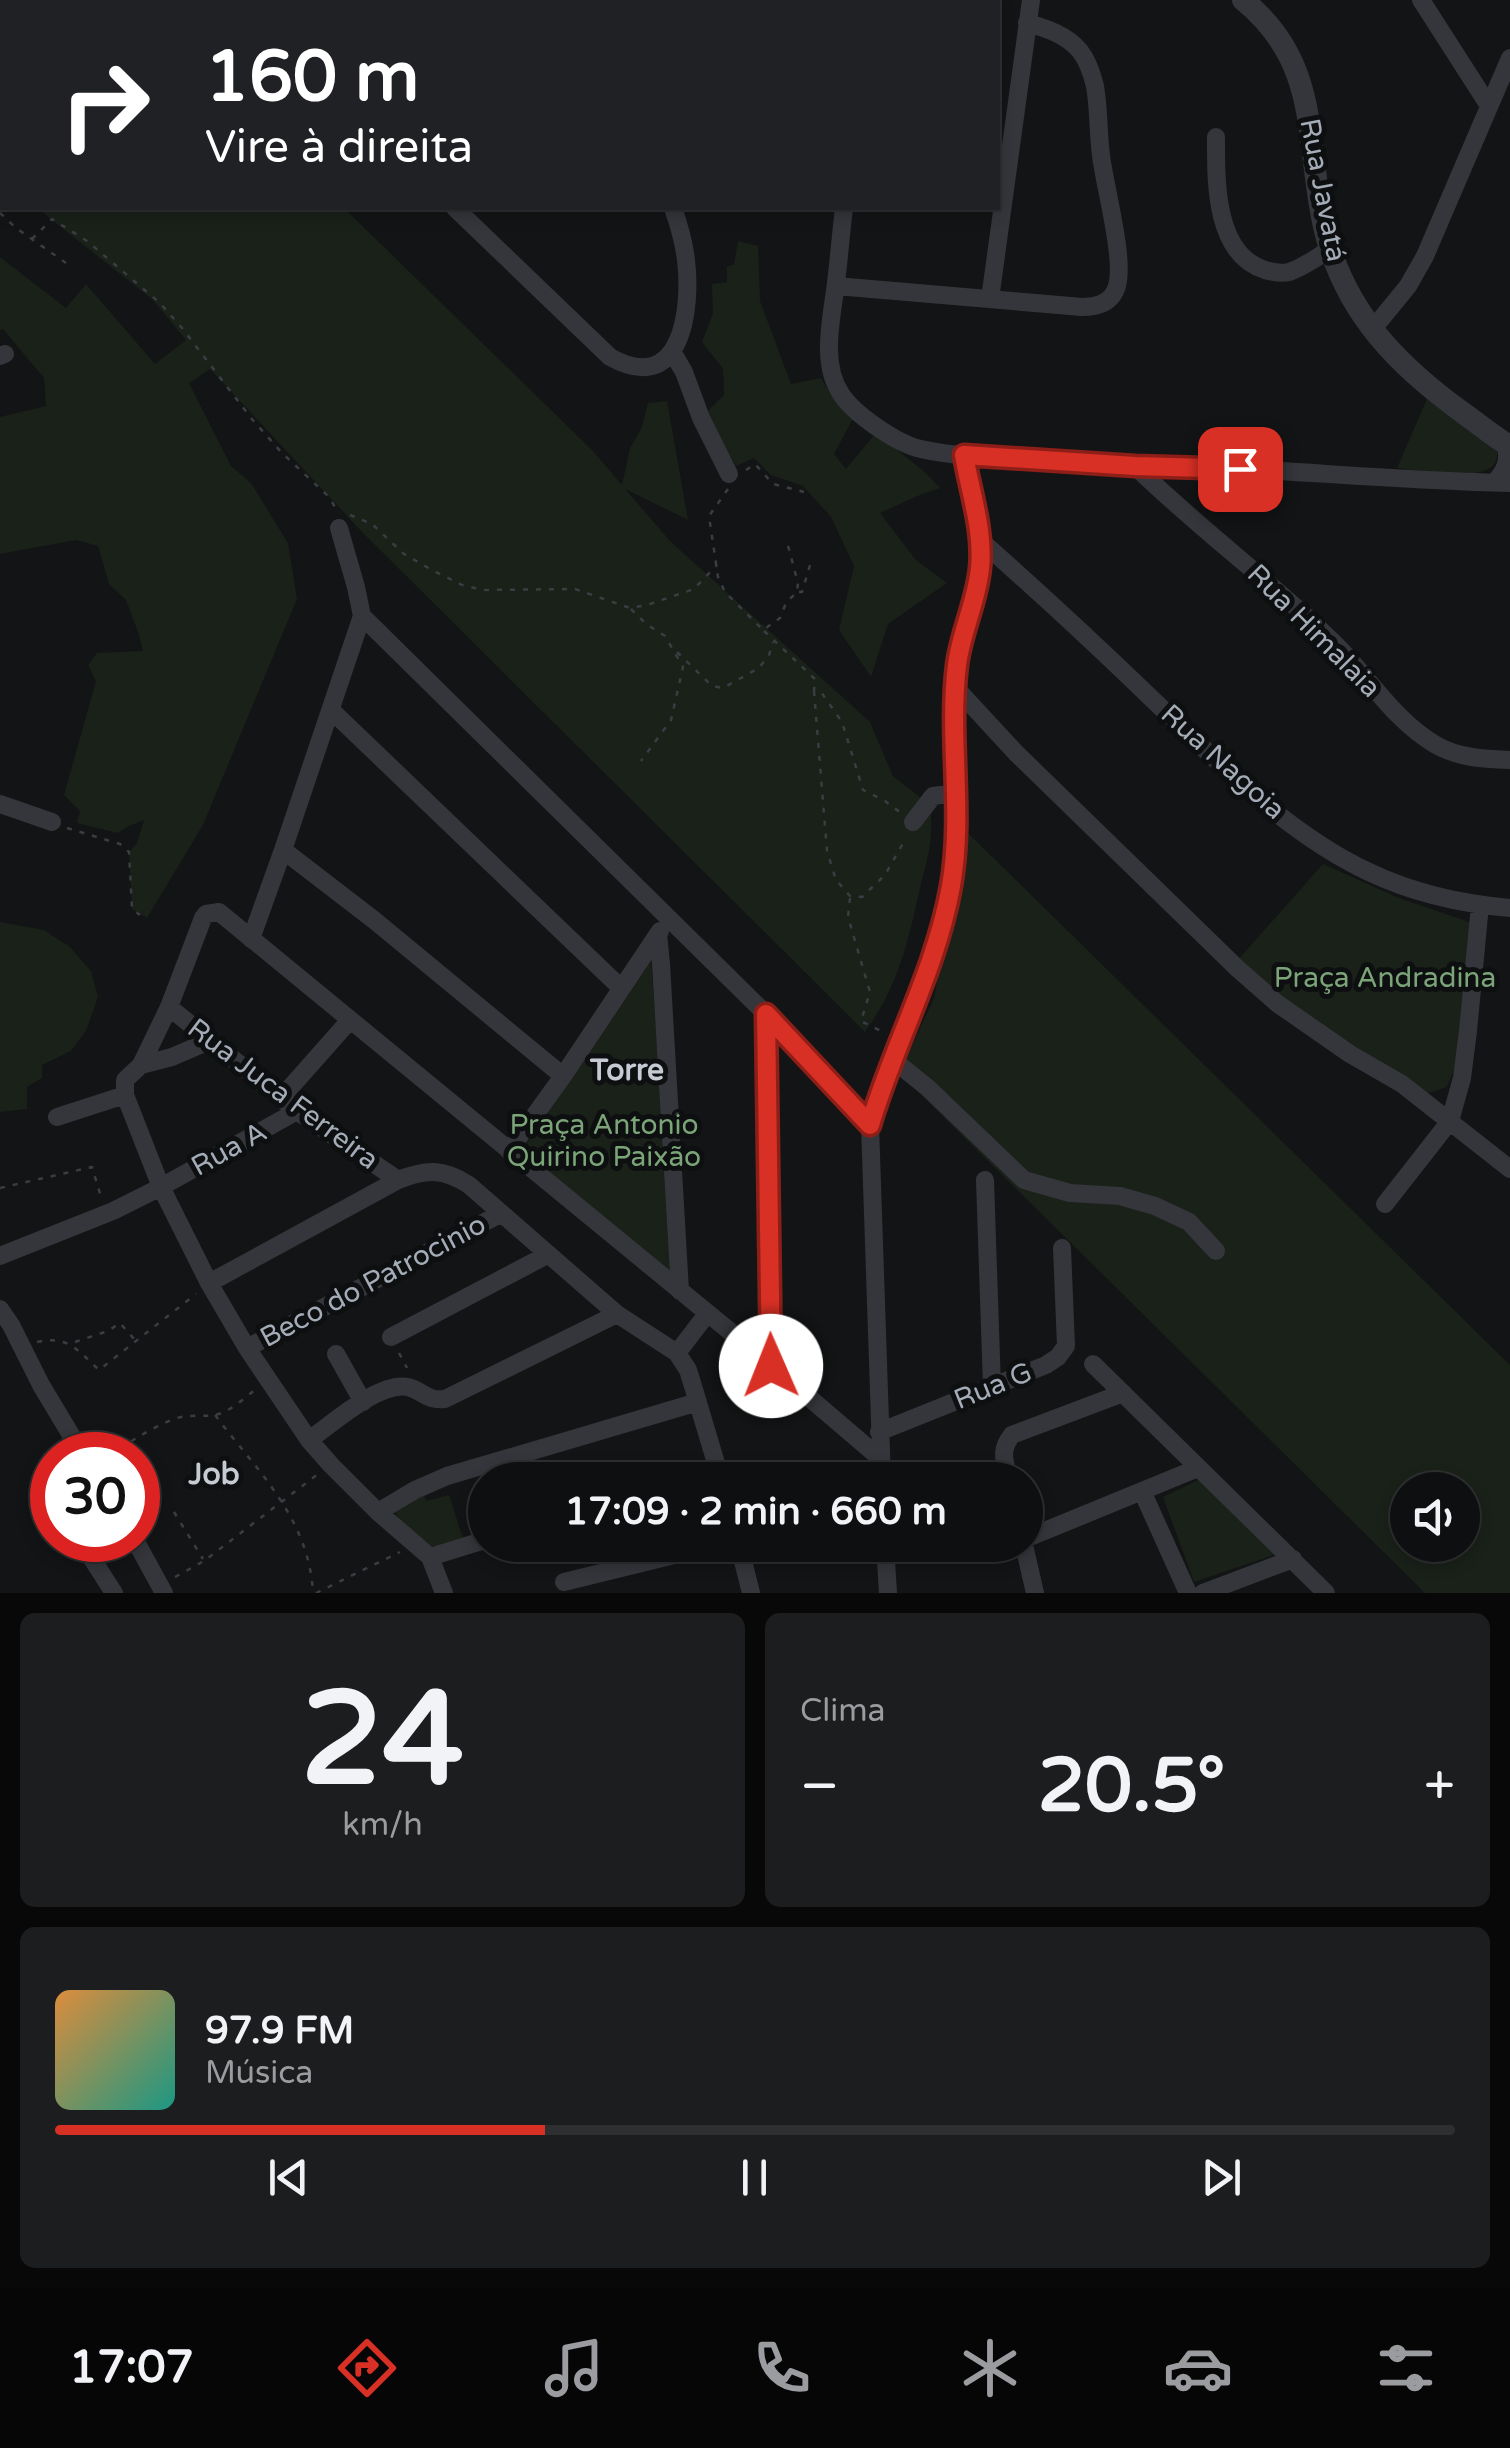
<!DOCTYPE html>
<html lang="pt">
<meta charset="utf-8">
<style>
body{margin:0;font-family:"Varela Round",sans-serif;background:#1c1d1e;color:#f1f3f6;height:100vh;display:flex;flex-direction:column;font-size:38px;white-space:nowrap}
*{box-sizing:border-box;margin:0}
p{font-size:32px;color:#9b9c9f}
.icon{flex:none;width:55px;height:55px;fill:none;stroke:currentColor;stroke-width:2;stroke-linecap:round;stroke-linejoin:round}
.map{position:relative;height:1593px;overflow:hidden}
.sheet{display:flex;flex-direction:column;gap:20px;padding:20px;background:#080809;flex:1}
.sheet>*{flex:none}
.guide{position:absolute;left:0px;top:0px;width:1000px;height:210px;box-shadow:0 5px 15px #0003,0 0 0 2px #2e2f30;background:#202124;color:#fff;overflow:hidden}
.fabs{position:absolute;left:1390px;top:1472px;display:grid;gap:20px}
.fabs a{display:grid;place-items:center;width:90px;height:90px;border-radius:50%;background:#0e0f10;box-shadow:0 5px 15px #0003,0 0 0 2px #2e2f30;font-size:50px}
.speed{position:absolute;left:30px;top:1432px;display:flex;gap:20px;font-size:50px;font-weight:700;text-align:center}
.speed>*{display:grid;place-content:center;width:130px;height:130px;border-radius:50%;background:#0e0f10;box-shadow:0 5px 15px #0003,0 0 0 2px #2e2f30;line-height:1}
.speed .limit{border:15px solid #d22;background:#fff;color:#111}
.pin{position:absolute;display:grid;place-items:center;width:85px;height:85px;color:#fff;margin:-42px;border-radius:20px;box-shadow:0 5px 15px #0006}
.me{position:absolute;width:110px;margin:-55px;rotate:359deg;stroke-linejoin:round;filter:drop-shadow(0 0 8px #0008)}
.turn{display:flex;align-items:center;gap:35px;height:210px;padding:0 40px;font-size:45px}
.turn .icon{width:130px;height:130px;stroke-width:2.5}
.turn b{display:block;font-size:70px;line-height:85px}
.big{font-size:75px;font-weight:700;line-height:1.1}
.sheet .tile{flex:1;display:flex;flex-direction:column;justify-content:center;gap:15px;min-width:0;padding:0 35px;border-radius:15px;background:#1c1d1e}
.sheet .dial{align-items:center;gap:0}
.dial b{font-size:130px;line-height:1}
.song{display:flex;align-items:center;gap:30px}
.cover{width:120px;height:120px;border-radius:15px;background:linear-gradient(135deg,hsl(30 70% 55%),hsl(170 70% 35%))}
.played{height:10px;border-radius:5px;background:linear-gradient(90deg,#d93025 35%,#2e2f30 35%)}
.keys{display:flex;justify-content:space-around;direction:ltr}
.heat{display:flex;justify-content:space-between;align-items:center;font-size:55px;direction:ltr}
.sheet .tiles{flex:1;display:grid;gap:20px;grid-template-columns:1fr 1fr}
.tile:last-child{grid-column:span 2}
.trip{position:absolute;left:468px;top:1462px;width:575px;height:100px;border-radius:50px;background:#0e0f10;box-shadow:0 5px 15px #0003,0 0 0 2px #2e2f30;font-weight:700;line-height:100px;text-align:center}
.tab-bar{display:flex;height:160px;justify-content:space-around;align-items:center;background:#060606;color:#9b9c9f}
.tab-bar .icon{width:70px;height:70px}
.tab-bar .on{color:#d93025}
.tab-bar b{font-size:45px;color:#f1f3f6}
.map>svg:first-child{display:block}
.green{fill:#192119;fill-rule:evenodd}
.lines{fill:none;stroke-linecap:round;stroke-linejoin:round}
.path{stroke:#3a3d42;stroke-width:2.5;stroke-dasharray:5 8;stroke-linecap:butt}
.minor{stroke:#34363b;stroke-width:18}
.tertiary{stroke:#34363b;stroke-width:22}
.route-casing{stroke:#8d1f18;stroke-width:25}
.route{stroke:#d93025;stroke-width:18}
.labels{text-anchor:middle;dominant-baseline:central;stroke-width:10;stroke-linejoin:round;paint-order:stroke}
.street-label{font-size:28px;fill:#a4acb7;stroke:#0e0f10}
.park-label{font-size:28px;fill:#7ba479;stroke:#0e0f10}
.neighbourhood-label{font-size:30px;font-weight:bold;fill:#c5cad3;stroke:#0e0f10}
</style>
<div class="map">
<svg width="1510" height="1593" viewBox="0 0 1510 1593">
<rect width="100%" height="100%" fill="#131415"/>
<!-- green -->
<path class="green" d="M0 0H123L126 2H2V173L0 171Z
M37 208H344L593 451 622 485 630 448 642 427 648 403 667 401 688 520 625 489 671 542 870 722 893 776 930 805C934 838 928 857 920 888 908 943 898 986 865 1032L362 532 210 369 189 383 231 466 251 483 288 543 297 599 203 825 147 918 132 909 129 852 137 843 144 820 129 826 118 833 77 823 80 811 64 795 96 681 88 665 97 653 143 651 139 635 126 600 109 584 98 546 76 540 0 554V417L46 406 44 378 3 329 0 330V257L66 308 86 284 155 364 186 340 153 300Z
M738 241 758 246 760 301 791 384 821 378 831 395 855 415 834 454 846 469 876 433 926 473 940 488 920 495 880 513 916 560 947 583 888 624 871 677 839 630 854 566 831 517 803 486 771 475 754 458 736 466 705 414 724 395 723 369 702 342 713 313 712 284 727 282V266L734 265Z
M1429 394 1498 447C1497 453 1498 458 1495 463 1483 483 1418 470 1397 468Z
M965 830 1510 1365V1593H1425L899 1073 934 998ZM1408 1490H1462V1545H1408Z
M1323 864 1399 898 1475 924 1455 1068 1447 1087 1429 1093 1419 1092 1336 1041 1237 961Z
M0 922 44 930 70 947 91 971 98 997 86 1031 71 1051 42 1065V1078L27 1087V1109L0 1112Z
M651 961 674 1279 521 1152Z
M1206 1476 1277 1554 1194 1582 1163 1497Z
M423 1490 426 1501 449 1495 463 1538C453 1541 440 1548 430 1546 417 1543 401 1523 395 1512Z"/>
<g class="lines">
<!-- path -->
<path class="path" d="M223 1 231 2
M0 213 16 228 66 263
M32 239 52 219 87 241 160 303 182 328 251 418 281 452 328 496 339 513
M746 470 755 464 773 484 804 492
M728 489 709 516 718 577 725 592 763 630 780 618 786 603 797 592 798 583 787 542
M350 515 372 524 404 554 430 569 462 585 483 590 575 589 630 608 647 605 694 589 717 565
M799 592H802L811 562
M631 609 646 624 665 636 683 667 671 720 641 761
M764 631 815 679 814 691 821 692 842 722 863 790 885 801 901 813
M677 652 712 686 723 688 759 668 769 655 773 642
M814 691 827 851 836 880 850 896 862 897 885 875 906 838
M67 828 120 844 129 852 132 909 140 915
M850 898 848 917 870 992 861 1021 883 1032
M0 1188 92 1167 101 1197
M37 1342C69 1335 78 1351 99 1370L196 1294
M75 1342 108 1331 120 1323 135 1340
M399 1353 407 1368
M215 1415C258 1472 309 1518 313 1593
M109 1455C130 1442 151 1428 174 1419 188 1414 201 1417 215 1415 230 1412 244 1398 256 1389
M174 1512 203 1559
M175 1577 204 1561 318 1474
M316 1593 400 1552"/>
<!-- minor -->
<path class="minor" d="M569 0 570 2
M1421 0 1489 106
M868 2V0
M1216 137C1216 180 1214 254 1265 270 1272 272 1281 274 1289 272 1303 268 1318 256 1331 249
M455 208 610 357C681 397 692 311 686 260 684 243 679 225 673 208
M844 208C841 233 839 258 836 283 832 317 820 363 841 394 854 414 897 444 921 449 959 458 1002 457 1041 458 1089 460 1137 465 1185 466 1293 470 1401 481 1510 483
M836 286 1082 307C1095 307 1109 304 1115 291 1128 268 1104 185 1101 155 1098 133 1099 109 1095 86 1092 74 1088 61 1080 51 1067 35 1046 28 1027 23
M990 299 1031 0
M1372 330 1408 286 1425 256 1510 58
M673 353 684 372 701 418 729 474
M0 356 5 354
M1135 466C1198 528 1271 581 1334 643 1369 677 1393 720 1436 745 1459 758 1484 759 1510 760
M1495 482C1506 470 1510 459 1505 443
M980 540C1038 591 1094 643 1149 696 1216 760 1284 832 1369 872 1413 893 1463 904 1510 908
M362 616 766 1014 870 1125
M955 687 1016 753 1238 969 1278 1004 1350 1054 1402 1084 1510 1169
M331 710 621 988
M0 804 52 822
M913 822 933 796 957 793
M283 850 374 920 563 1076
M658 934 661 964 680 1291
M251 939 283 850 362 616 356 587 339 528
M169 1007 297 1111 398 1180
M766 1014 771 1365
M209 1041 172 1057 141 1065 125 1080V1095L161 1187 209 1283 247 1348 309 1440 331 1465 378 1512 430 1557 444 1593
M892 1059 928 1088 1024 1180 1070 1193 1120 1196 1155 1206 1189 1222 1216 1251
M141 1065 169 1007 203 918 206 914 219 912 771 1365 881 1459
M281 1098 350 1020
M57 1117 125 1095
M509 1151 563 1076 660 931
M985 1180 992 1387
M1385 1204 1450 1121 1462 1078 1468 1031 1480 905
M0 1256 113 1211 161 1187 297 1111
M209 1283 398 1180C426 1169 443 1168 469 1185L617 1314 677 1353 688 1370 693 1386 721 1480
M0 1309 11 1325 41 1385 83 1455
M391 1337 547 1255
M247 1348 500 1214
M677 1353 707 1314
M336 1354 363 1402
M1093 1364 1326 1593
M879 1432 1046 1365 1058 1357 1066 1346 1062 1248
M309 1440C332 1424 379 1381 408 1387 424 1391 425 1401 445 1399L617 1314
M679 1480 717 1468
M882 1480 870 1125 892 1059 936 951 950 887 956 846 957 806 954 735 957 663 980 567V540L963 455
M1009 1480C1005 1461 999 1451 1012 1435L1123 1393
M1142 1491 1188 1593
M378 1512 415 1490 447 1476 698 1402
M1025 1539 1198 1468
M80 1540 114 1593
M135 1540 164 1593
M739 1545 751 1593
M885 1545 888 1593
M1024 1545 1035 1593
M430 1557 485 1540
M564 1582 715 1545
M1203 1593 1293 1559"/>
<!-- tertiary -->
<path class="tertiary" d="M1243 0C1323 65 1304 143 1325 231 1346 314 1399 367 1466 415 1480 425 1494 437 1510 446"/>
</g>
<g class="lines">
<defs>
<path id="route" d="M771 1366 766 1014 870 1125C894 1044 936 970 951 886 964 812 948 739 957 665 961 632 977 601 980 568 984 531 970 491 964 455L1135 466 1240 469"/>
</defs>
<!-- route casing -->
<use href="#route" class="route-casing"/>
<!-- route -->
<use href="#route" class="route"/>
</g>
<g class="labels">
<!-- street labels -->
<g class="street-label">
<text transform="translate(1323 190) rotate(79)">Rua Javatá</text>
<text transform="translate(1314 631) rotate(45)">Rua Himalaia</text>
<text transform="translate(1223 762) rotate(42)">Rua Nagoia</text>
<text transform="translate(283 1094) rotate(37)">Rua Juca Ferreira</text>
<text transform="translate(229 1149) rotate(-29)">Rua A</text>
<text transform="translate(373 1281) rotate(-28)">Beco do Patrocinio</text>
<text transform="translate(993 1386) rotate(-22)">Rua G</text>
</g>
<!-- park labels -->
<g class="park-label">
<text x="1385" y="978">Praça Andradina</text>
<text x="604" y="1125">Praça Antonio<tspan x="604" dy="32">Quirino Paixão</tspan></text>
</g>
<!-- neighbourhood labels -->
<g class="neighbourhood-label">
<text x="627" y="1070">Torre</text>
<text x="214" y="1474">Job</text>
</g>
</g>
</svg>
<div class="fabs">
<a><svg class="icon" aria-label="sound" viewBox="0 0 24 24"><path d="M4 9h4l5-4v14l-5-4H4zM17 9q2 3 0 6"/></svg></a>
</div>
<div class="speed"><div class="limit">30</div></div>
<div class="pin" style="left:1240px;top:469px;background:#d93025"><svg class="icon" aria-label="arrive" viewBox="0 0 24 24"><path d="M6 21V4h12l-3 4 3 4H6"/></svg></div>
<svg class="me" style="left:771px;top:1366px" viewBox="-20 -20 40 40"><circle r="19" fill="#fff"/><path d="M0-13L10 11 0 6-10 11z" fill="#d93025"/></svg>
<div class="trip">17:09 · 2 min · 660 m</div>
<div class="guide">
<div class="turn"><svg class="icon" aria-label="right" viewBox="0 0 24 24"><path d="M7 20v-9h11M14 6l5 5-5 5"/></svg><div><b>160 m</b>Vire à direita</div></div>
</div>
</div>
<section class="sheet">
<div class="tiles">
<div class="tile dial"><b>24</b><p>km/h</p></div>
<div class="tile"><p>Clima</p>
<div class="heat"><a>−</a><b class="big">20.5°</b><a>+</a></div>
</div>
<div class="tile">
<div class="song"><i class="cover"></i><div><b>97.9 FM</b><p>Música</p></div></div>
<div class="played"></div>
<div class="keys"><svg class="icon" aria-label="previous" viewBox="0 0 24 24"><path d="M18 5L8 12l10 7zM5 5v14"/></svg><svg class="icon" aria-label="pause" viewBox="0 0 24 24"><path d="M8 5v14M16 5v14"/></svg><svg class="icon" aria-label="next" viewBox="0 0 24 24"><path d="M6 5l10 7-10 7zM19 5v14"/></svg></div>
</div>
</div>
</section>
<nav class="tab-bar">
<b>17:07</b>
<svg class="icon on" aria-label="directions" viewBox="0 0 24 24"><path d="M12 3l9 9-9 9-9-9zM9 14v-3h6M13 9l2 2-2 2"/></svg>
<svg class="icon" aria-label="music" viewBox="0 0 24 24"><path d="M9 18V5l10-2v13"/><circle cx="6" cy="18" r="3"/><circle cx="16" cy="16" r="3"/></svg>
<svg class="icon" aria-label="phone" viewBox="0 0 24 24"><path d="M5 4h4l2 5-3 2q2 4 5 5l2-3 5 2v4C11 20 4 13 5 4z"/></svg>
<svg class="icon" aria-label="climate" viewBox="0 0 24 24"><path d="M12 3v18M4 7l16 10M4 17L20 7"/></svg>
<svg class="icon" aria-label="car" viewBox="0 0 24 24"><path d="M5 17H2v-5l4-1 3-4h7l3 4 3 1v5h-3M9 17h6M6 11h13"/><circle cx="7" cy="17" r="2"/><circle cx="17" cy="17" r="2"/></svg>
<svg class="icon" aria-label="filters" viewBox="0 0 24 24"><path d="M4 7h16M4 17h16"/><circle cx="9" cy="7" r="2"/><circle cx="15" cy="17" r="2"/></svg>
</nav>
